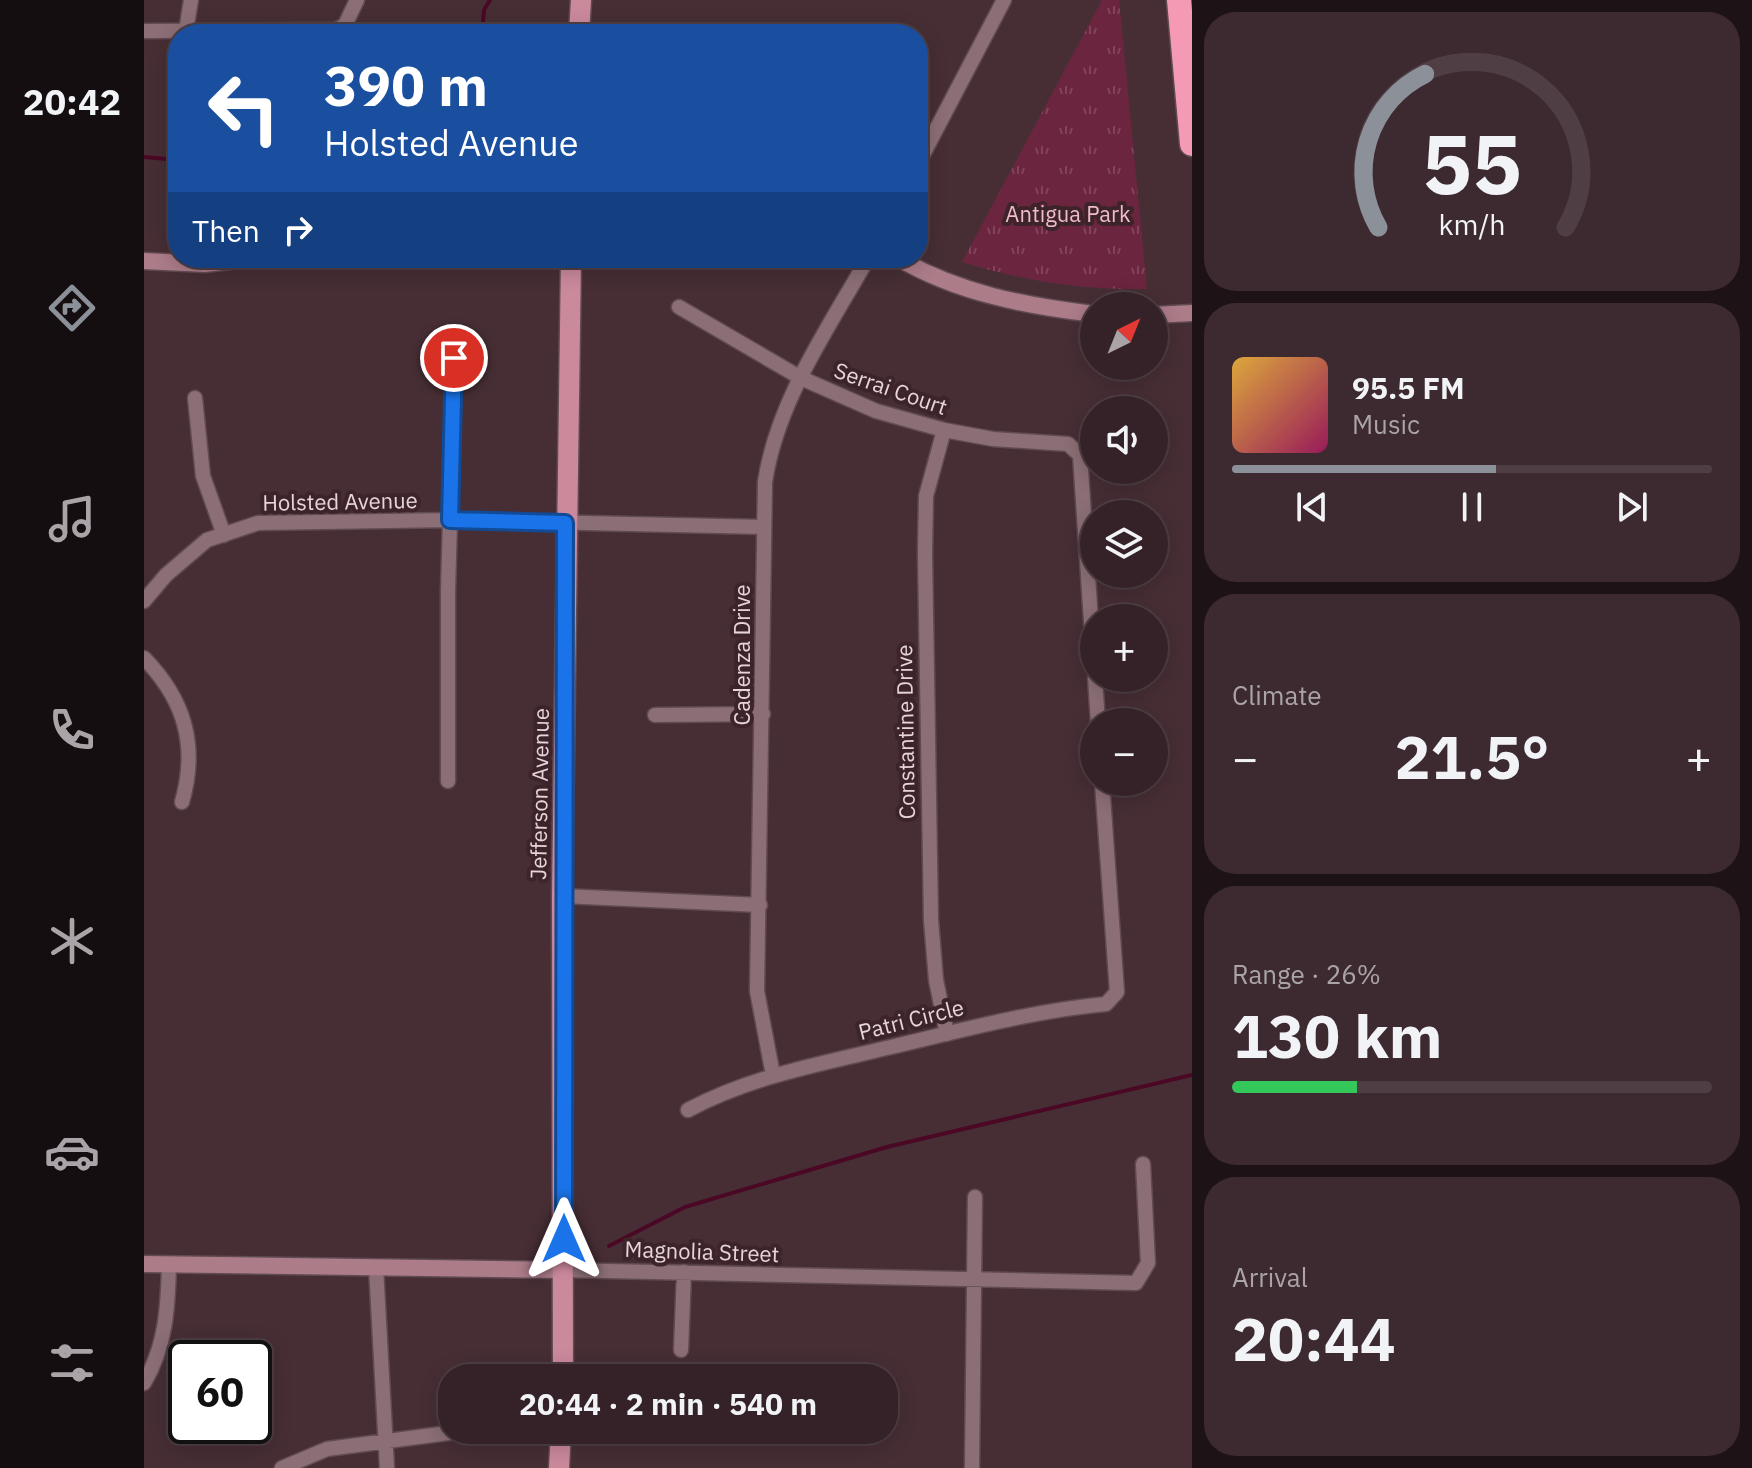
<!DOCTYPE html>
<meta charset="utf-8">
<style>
body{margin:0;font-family:"IBM Plex Sans",sans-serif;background:#3d2a30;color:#f1f3f6;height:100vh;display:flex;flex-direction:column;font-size:30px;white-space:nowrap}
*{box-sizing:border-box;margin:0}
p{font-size:26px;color:#aaa4a8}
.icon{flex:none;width:44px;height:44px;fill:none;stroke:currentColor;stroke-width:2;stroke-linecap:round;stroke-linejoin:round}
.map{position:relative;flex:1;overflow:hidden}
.drawer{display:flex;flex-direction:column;gap:12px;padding:12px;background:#1d1316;width:560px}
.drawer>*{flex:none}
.guide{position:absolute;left:24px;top:24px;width:760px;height:244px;border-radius:32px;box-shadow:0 4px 20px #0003,0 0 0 2px #4f3f45;background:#1a4fa0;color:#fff;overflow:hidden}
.needle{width:52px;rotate:43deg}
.fabs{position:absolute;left:936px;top:292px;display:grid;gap:16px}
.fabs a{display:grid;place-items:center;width:88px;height:88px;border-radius:50%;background:#352228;box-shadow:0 4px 20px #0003,0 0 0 2px #4f3f45;font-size:40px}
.speed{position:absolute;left:24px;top:1340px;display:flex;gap:16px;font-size:40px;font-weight:700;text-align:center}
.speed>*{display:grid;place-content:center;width:104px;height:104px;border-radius:50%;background:#352228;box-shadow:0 4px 20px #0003,0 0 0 2px #4f3f45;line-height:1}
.speed .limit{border:4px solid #111;border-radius:12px;background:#fff;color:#111}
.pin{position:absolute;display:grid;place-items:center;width:68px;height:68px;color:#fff;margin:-34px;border:4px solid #fff;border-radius:50%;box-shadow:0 2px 8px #0007}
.me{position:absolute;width:88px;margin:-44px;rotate:0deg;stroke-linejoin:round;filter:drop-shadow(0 0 6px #0008)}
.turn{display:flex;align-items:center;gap:28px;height:168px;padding:0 24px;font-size:36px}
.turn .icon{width:104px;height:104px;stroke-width:2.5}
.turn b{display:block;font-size:56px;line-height:68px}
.then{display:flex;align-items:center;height:76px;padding:0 24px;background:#0003;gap:16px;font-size:30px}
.big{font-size:60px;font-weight:700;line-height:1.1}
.drawer .tile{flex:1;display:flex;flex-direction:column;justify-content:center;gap:12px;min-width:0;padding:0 28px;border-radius:32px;background:#3d2a30}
.drawer .dial{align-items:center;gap:0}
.dial svg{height:208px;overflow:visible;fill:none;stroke:#4f3f45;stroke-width:7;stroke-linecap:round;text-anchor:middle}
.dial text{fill:#f1f3f6;stroke:none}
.song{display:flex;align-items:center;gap:24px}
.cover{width:96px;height:96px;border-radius:12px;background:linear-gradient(135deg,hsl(40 70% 55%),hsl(330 70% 35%))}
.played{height:8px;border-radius:4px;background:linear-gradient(90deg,#8c9099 55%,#4f3f45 55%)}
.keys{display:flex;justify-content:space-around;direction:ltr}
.heat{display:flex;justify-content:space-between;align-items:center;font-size:44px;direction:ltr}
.charge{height:12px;border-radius:6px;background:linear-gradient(90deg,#34c759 26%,#4f3f45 0)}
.trip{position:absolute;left:294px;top:1364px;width:460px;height:80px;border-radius:32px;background:#352228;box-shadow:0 4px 20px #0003,0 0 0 2px #4f3f45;font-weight:700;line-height:80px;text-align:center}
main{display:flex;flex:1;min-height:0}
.menu{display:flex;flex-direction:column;width:144px;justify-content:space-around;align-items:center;background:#150e10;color:#aaa4a8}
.menu .icon{width:56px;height:56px}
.menu .on{color:#8c9099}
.menu b{font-size:36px;color:#f1f3f6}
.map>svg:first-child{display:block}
.grass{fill:url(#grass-tufts)}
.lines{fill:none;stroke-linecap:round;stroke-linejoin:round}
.stream{stroke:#4b0825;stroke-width:4}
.street-casing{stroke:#614b52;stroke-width:17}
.secondary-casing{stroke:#614b52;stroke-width:19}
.primary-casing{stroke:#614b52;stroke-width:23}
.highway-casing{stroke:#614b52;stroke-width:27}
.street{stroke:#8c6f76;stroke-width:14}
.secondary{stroke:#ac7c89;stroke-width:16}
.primary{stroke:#cb899c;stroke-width:20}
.highway{stroke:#f59ab5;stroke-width:24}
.route-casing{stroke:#114b97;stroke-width:20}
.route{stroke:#1a73e8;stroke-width:14}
.labels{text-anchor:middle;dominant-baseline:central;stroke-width:8;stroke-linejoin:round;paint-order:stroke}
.park-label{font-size:22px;fill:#f0bcca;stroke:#3d242b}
.street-label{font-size:22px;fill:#e6d5d9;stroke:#3d242b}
</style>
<main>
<nav class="menu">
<b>20:42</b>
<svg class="icon on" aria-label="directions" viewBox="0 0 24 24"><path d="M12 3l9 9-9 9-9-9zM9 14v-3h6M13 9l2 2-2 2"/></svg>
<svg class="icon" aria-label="music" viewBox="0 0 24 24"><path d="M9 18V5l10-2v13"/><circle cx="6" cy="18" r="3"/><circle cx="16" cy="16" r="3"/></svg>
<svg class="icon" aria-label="phone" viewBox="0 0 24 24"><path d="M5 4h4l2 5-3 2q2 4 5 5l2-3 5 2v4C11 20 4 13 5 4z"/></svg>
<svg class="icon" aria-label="climate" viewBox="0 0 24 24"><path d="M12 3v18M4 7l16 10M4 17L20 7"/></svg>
<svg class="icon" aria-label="car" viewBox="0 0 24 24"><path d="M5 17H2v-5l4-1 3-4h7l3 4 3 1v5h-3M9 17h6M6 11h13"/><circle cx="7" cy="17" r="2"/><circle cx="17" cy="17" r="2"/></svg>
<svg class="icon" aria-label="filters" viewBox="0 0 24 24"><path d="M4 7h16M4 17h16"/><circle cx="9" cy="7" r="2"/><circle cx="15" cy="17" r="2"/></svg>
</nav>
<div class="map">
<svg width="1048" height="1468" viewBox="0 0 1048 1468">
<defs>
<pattern id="grass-tufts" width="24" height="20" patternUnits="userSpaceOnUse" patternTransform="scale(2)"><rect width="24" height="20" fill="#6c253f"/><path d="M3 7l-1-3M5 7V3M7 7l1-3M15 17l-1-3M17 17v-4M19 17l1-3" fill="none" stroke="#81445a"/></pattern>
</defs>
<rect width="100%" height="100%" fill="#472e35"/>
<!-- grass -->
<path class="grass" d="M958 0H975L1003 289C938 290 880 281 818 262Z"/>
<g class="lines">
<!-- stream -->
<path class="stream" d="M338 34 340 10 346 0
M0 157 34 160
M465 1246 541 1207 743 1147 1048 1075"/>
<defs>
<path id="street" d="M0 31 192 30 201 25 213 0
M42 31 47 0
M774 164 860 0
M535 307 657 378 732 411 800 430 849 439 924 444 936 455 950 666
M51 398 59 476 80 535
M800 430 782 496 781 553 787 920 792 980 803 1034
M0 601 22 575 63 540 114 523 306 520 620 527
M0 658C41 700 54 746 38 802
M951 678 954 722
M511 715 619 714
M304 781V592L311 338
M418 896 616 905
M629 1075 613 991 621 482C633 401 684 329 724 258
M544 1110C608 1076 677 1064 747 1047 819 1030 888 1011 962 1004L973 992 958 782
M232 1267 243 1468
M420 1270 992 1283 1004 1263 999 1164
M537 1350 540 1272
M0 1383C22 1346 24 1307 25 1264
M138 1468 183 1449 327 1430
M828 1468 831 1197"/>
<path id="secondary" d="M754 258C814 293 882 306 950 314
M0 261 61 264 109 258
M1010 315 1048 313
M0 1264 420 1270"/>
<path id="primary" d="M435 34 437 0
M419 1378 418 896 427 258
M415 1468 417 1430"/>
<path id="highway" d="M1035 0 1048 144"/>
</defs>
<!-- street casing -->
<use href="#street" class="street-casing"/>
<!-- secondary casing -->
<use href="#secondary" class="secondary-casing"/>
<!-- primary casing -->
<use href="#primary" class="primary-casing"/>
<!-- highway casing -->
<use href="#highway" class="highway-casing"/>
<!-- street -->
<use href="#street" class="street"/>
<!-- secondary -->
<use href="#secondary" class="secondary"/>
<!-- primary -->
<use href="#primary" class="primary"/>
<!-- highway -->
<use href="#highway" class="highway"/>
</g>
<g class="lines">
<defs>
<path id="route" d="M310 358 306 520 421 523 420 1239"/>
</defs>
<!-- route casing -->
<use href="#route" class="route-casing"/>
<!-- route -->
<use href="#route" class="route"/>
</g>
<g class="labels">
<!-- park labels -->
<g class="park-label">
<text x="924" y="213">Antigua Park</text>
</g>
<!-- street labels -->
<g class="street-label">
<text transform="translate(747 388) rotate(19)">Serrai Court</text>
<text transform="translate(196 501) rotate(-1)">Holsted Avenue</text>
<text transform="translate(597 655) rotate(-90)">Cadenza Drive</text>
<text transform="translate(761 732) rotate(-91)">Constantine Drive</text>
<text transform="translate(395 794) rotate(-89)">Jefferson Avenue</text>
<text transform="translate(767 1019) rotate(-14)">Patri Circle</text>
<text transform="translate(558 1251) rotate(2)">Magnolia Street</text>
</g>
</g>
</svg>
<div class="fabs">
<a><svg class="needle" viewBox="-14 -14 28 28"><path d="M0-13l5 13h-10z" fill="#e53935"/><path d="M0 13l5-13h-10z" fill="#aaa4a8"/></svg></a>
<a><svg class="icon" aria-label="sound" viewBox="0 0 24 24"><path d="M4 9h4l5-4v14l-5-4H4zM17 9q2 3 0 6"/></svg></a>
<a><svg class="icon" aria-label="layers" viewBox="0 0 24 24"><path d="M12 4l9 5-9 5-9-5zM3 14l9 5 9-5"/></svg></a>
<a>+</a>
<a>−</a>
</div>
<div class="speed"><div class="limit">60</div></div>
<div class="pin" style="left:310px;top:358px;background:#d93025"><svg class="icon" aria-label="arrive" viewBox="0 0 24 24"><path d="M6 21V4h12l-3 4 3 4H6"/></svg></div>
<svg class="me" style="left:420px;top:1239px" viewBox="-20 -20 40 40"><path d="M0-17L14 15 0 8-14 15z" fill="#1a73e8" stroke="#fff" stroke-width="4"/></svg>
<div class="trip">20:44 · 2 min · 540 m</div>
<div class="guide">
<div class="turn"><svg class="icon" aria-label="left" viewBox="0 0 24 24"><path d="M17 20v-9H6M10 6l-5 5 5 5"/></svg><div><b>390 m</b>Holsted Avenue</div></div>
<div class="then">Then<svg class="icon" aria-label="right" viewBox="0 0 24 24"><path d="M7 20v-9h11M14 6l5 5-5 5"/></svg></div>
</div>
</div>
<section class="drawer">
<div class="tile dial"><svg viewBox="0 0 100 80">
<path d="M14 69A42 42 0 1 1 86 69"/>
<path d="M14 69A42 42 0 0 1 32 10" stroke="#8c9099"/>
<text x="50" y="56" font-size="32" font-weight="700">55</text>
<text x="50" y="72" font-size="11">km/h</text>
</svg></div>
<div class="tile">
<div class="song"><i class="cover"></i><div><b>95.5 FM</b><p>Music</p></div></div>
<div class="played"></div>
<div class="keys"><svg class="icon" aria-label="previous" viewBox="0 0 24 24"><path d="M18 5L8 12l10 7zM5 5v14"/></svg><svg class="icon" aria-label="pause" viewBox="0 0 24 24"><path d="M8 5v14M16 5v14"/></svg><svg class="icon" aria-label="next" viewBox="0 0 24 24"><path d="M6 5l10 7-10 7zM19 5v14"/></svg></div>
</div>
<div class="tile"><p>Climate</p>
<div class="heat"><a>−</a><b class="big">21.5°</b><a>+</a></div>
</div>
<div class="tile"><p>Range · 26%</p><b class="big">130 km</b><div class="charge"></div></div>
<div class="tile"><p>Arrival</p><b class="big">20:44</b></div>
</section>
</main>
